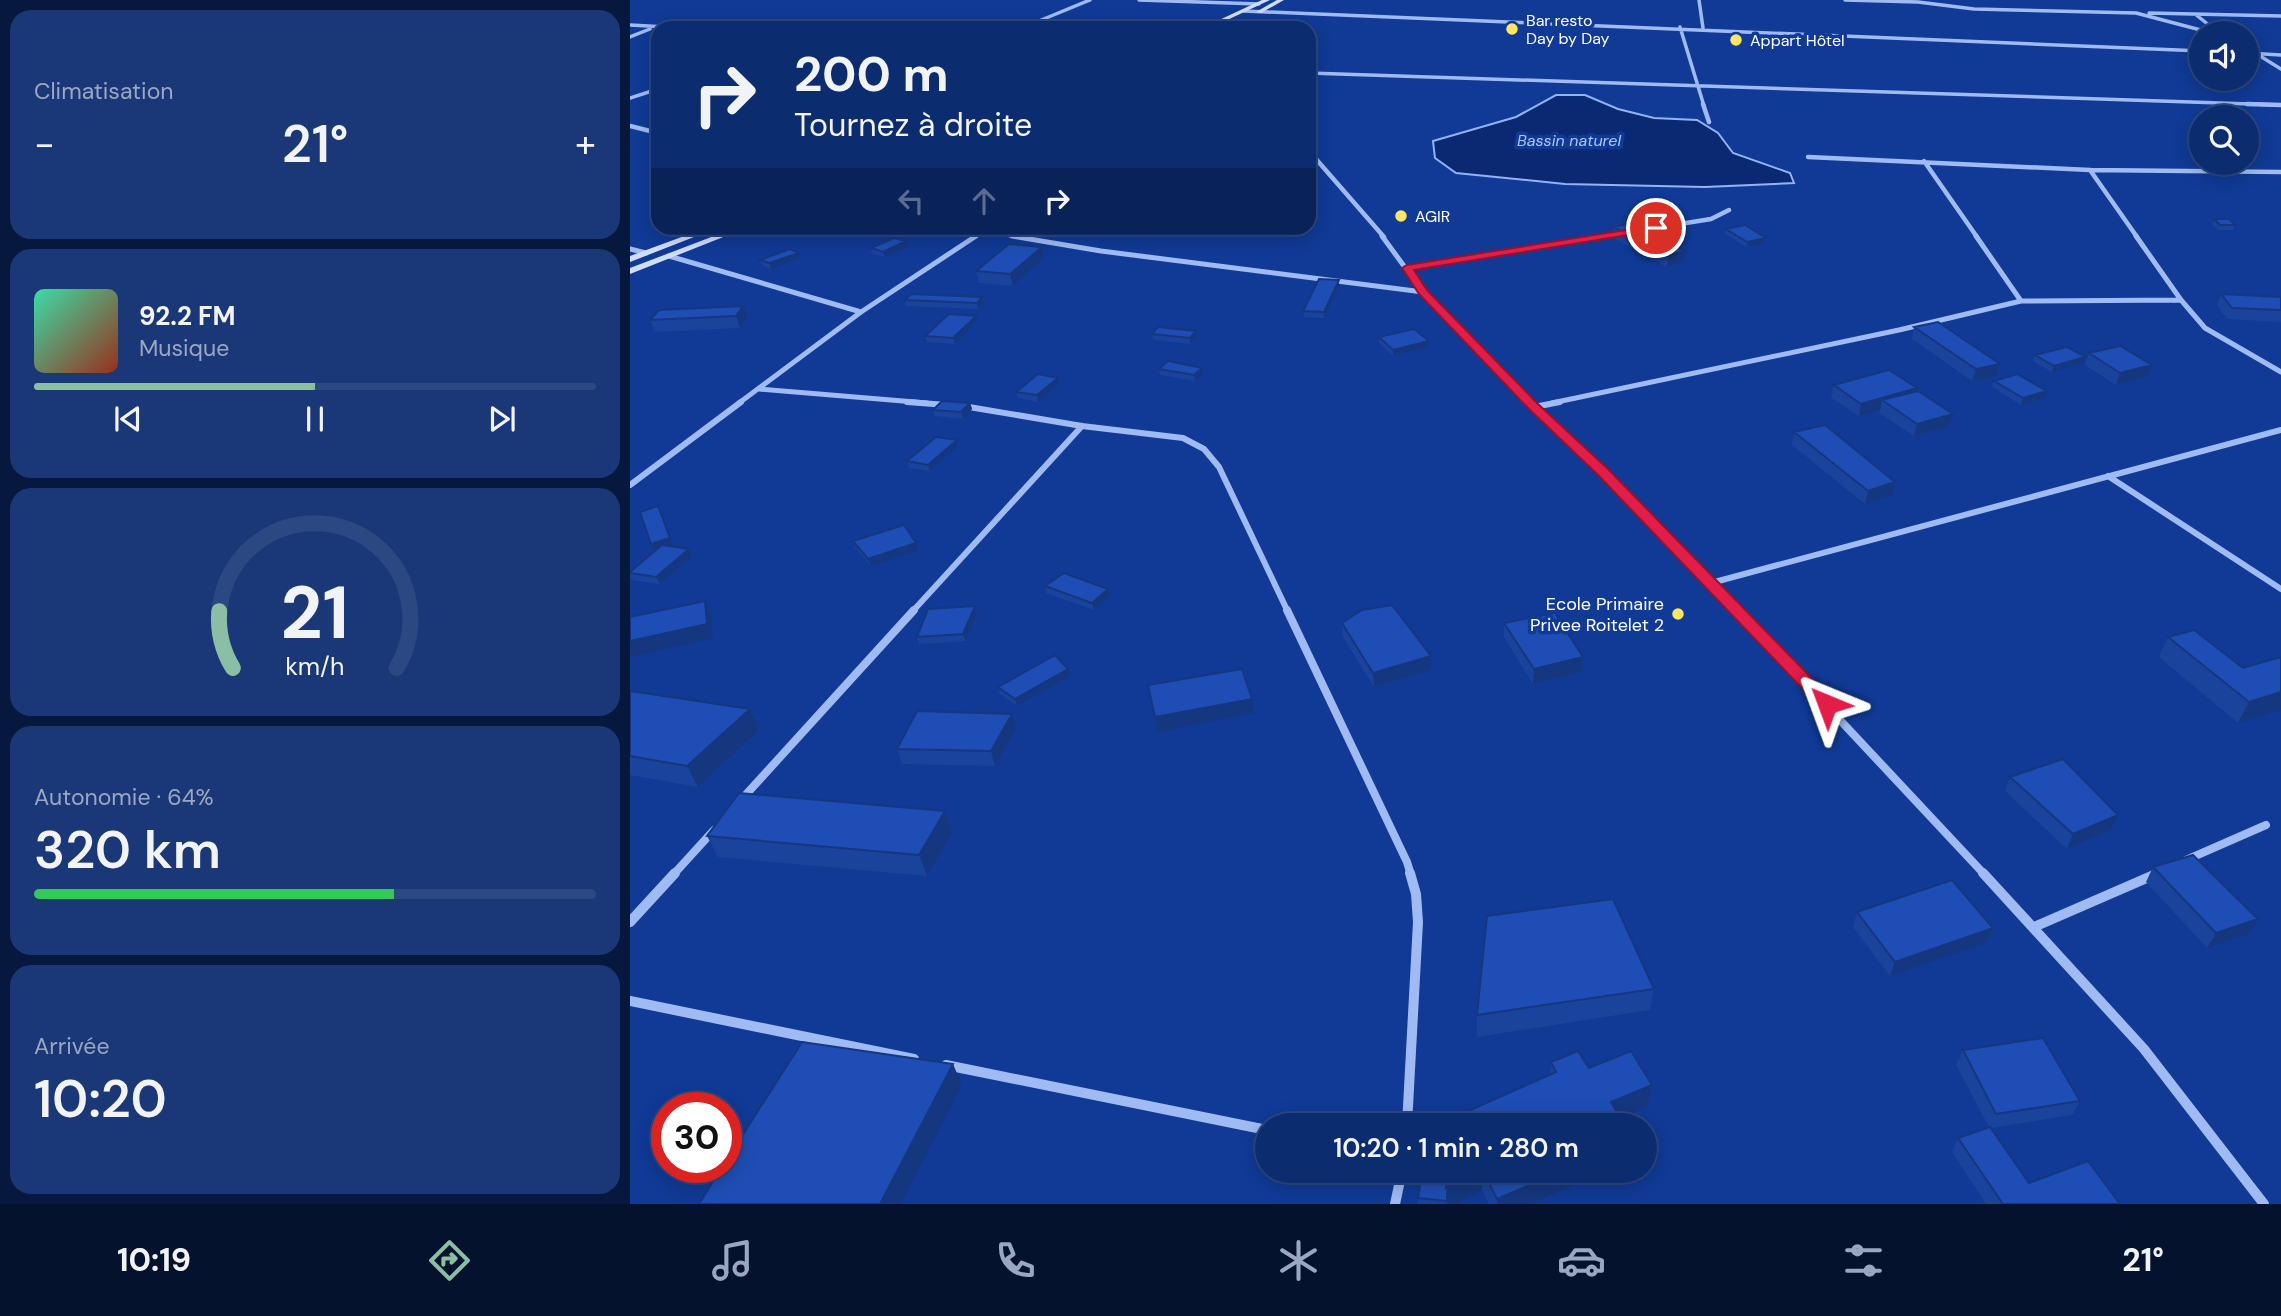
<!DOCTYPE html>
<html lang="fr">
<meta charset="utf-8">
<style>
body{margin:0;font-family:"DM Sans",sans-serif;background:#1a3878;color:#f1f3f6;height:100vh;display:flex;flex-direction:column;font-size:26px;white-space:nowrap}
*{box-sizing:border-box;margin:0}
p{font-size:23px;color:#9aa7c3}
.icon{flex:none;width:38px;height:38px;fill:none;stroke:currentColor;stroke-width:2;stroke-linecap:round;stroke-linejoin:round}
.map{position:relative;flex:1;overflow:hidden}
.panel{display:flex;flex-direction:column;gap:10px;padding:10px;background:#07183e;width:630px}
.panel>*{flex:none}
.banner{position:absolute;left:21px;top:21px;width:665px;height:214px;border-radius:21px;box-shadow:0 4px 18px #0003,0 0 0 2px #2c4883;background:#0c2c70;color:#f1f3f6;overflow:hidden}
.tools{position:absolute;left:1559px;top:21px;display:grid;gap:14px}
.tools a{display:grid;place-items:center;width:70px;height:70px;border-radius:50%;background:#0c2c70;box-shadow:0 4px 18px #0003,0 0 0 2px #2c4883;font-size:35px}
.speed{position:absolute;left:21px;top:1092px;display:flex;gap:14px;font-size:35px;font-weight:700;text-align:center}
.speed>*{display:grid;place-content:center;width:91px;height:91px;border-radius:50%;background:#0c2c70;box-shadow:0 4px 18px #0003,0 0 0 2px #2c4883;line-height:1}
.speed .limit{border:10px solid #d22;background:#fff;color:#111}
.pin{position:absolute;display:grid;place-items:center;width:60px;height:60px;color:#fff;margin:-30px;border:4px solid #fff;border-radius:50%;box-shadow:0 2px 7px #0007}
.me{position:absolute;width:77px;margin:-38px;rotate:316deg;stroke-linejoin:round;filter:drop-shadow(0 0 5px #0008)}
.turn{display:flex;align-items:center;gap:24px;height:147px;padding:0 28px;font-size:32px}
.turn .icon{width:91px;height:91px;stroke-width:2.5}
.turn b{display:block;font-size:49px;line-height:60px}
.lanes{display:flex;align-items:center;height:66px;padding:0 28px;background:#0003;justify-content:center;gap:35px;direction:ltr}
.lanes .off{opacity:.35}
.big{font-size:52px;font-weight:600;line-height:1.1}
.panel .tile{flex:1;display:flex;flex-direction:column;justify-content:center;gap:10px;min-width:0;padding:0 24px;border-radius:21px;background:#1a3878}
.panel .dial{align-items:center;gap:0}
.dial svg{height:182px;overflow:visible;fill:none;stroke:#2c4883;stroke-width:7;stroke-linecap:round;text-anchor:middle}
.dial text{fill:#f1f3f6;stroke:none}
.song{display:flex;align-items:center;gap:21px}
.cover{width:84px;height:84px;border-radius:10px;background:linear-gradient(135deg,hsl(160 70% 55%),hsl(10 70% 35%))}
.played{height:7px;border-radius:4px;background:linear-gradient(90deg,#8abfa5 50%,#2c4883 50%)}
.keys{display:flex;justify-content:space-around;direction:ltr}
.heat{display:flex;justify-content:space-between;align-items:center;font-size:38px;direction:ltr}
.charge{height:10px;border-radius:5px;background:linear-gradient(90deg,#34c759 64%,#2c4883 0)}
.trip{position:absolute;left:625px;top:1113px;width:402px;height:70px;border-radius:35px;background:#0c2c70;box-shadow:0 4px 18px #0003,0 0 0 2px #2c4883;font-weight:600;line-height:70px;text-align:center}
.dock{display:flex;height:112px;justify-content:space-around;align-items:center;background:#05122d;color:#9aa7c3}
.dock .icon{width:49px;height:49px}
.dock .current{color:#8abfa5}
.dock b{font-size:32px;color:#f1f3f6}
main{display:flex;flex:1;min-height:0}
.map>svg:first-child{display:block}
.water{fill:#0a2972;stroke:#91b3f7;stroke-width:2}
.lines{fill:none;stroke-linecap:round;stroke-linejoin:round}
.minor-far5{stroke:#a0bbf4;stroke-width:3.5}
.minor-far4{stroke:#a0bbf4;stroke-width:4.5}
.minor-far3{stroke:#a0bbf4;stroke-width:5}
.minor-far2{stroke:#a0bbf4;stroke-width:6}
.minor-far1{stroke:#a0bbf4;stroke-width:8}
.minor{stroke:#a0bbf4;stroke-width:10}
.secondary{fill:#cfddfd;fill-rule:evenodd}
.wall{fill:#1a439c}
.shaded-wall{fill:#15377f}
.building{fill:#1e4eb5;stroke:#15377f;stroke-width:2}
.route{fill:#e11d48;stroke:#92132f;stroke-width:2}
.poi-dot{fill:#ffe662;stroke:#103a96;stroke-width:2.5}
.labels{text-anchor:middle;dominant-baseline:central;stroke-width:7;stroke-linejoin:round;paint-order:stroke}
.far-poi-label{font-size:16px;fill:#fff;stroke:#103a96;text-anchor:start}
.far-water-label{font-size:16px;font-style:italic;fill:#acc6fa;stroke:#103a96}
.poi-label{font-size:18px;fill:#fff;stroke:#103a96;text-anchor:end}
</style>
<main>
<section class="panel">
<div class="tile"><p>Climatisation</p>
<div class="heat"><a>−</a><b class="big">21°</b><a>+</a></div>
</div>
<div class="tile">
<div class="song"><i class="cover"></i><div><b>92.2 FM</b><p>Musique</p></div></div>
<div class="played"></div>
<div class="keys"><svg class="icon" aria-label="previous" viewBox="0 0 24 24"><path d="M18 5L8 12l10 7zM5 5v14"/></svg><svg class="icon" aria-label="pause" viewBox="0 0 24 24"><path d="M8 5v14M16 5v14"/></svg><svg class="icon" aria-label="next" viewBox="0 0 24 24"><path d="M6 5l10 7-10 7zM19 5v14"/></svg></div>
</div>
<div class="tile dial"><svg viewBox="0 0 100 80">
<path d="M14 69A42 42 0 1 1 86 69"/>
<path d="M14 69A42 42 0 0 1 8 44" stroke="#8abfa5"/>
<text x="50" y="56" font-size="32" font-weight="700">21</text>
<text x="50" y="72" font-size="11">km/h</text>
</svg></div>
<div class="tile"><p>Autonomie · 64%</p><b class="big">320 km</b><div class="charge"></div></div>
<div class="tile"><p>Arrivée</p><b class="big">10:20</b></div>
</section>
<div class="map">
<svg width="1651" height="1204" viewBox="0 0 1651 1204">
<rect width="100%" height="100%" fill="#103a96"/>
<!-- water -->
<path class="water" d="M926 95H955L988 109 1024 118 1067 120 1088 133 1103 153 1160 173 1164 183 1075 187 935 184 826 173 805 158 803 141 886 117Z"/>
<g class="lines">
<!-- minor-far5 -->
<path class="minor-far5" d="M509 0 629 4
M1069 0 1073 28
M1215 0 1288 2 1344 9 1506 13 1582 33
M614 11 1572 51
M1519 13 1651 16
M1565 14 1589 33
M0 25 55 28
M1050 27 1074 106
M392 28 460 0
M0 37 20 29
M1617 48 1651 69
M1617 53 1651 55
M679 73 1651 105
M0 98 28 89"/>
<!-- minor-far4 -->
<path class="minor-far4" d="M1073 104 1079 122
M1617 104 1651 105
M0 126 28 133
M679 151 754 237
M1178 157 1460 170 1651 172
M1294 161 1347 237
M1460 170 1507 237
M354 231 392 237
M1006 231 1081 219 1099 210
M344 237 358 228
M969 237 991 234"/>
<!-- minor-far3 -->
<path class="minor-far3" d="M382 236 471 251 793 292
M752 236 793 292 900 403
M1346 236 1391 301
M1506 236 1551 300 1575 328 1651 372
M0 249 16 253
M39 256 231 312
M777 268 980 236
M129 389 297 403
M109 403 231 312 346 236
M922 403 1269 330 1391 301 1551 300"/>
<!-- minor-far2 -->
<path class="minor-far2" d="M277 402 317 405
M899 402 973 472 1108 612
M333 406 452 426 553 438 574 449 589 467 658 612
M904 407 930 402
M1478 476 1651 589
M0 485 111 402
M1081 583 1651 430
M282 612 452 426"/>
<!-- minor-far1 -->
<path class="minor-far1" d="M657 610 777 862 781 875
M1107 610 1355 875
M111 800 284 610
M1556 860 1636 825
M43 875 84 830"/>
<!-- minor -->
<path class="minor" d="M1353 873 1514 1049 1634 1204
M0 922 45 873
M1404 927 1526 874
M0 1001 284 1059
M316 1065 637 1130
M777 1125 788 922 786 894 780 873
M765 1204 772 1171"/>
<!-- secondary -->
<path class="secondary" d="M632 0H640L580 28H572Z
M647 0H654L631 13 626 12Z
M76 228H87L0 262V256Z
M105 228H116L0 274V268Z"/>
</g>
<!-- wall -->
<path class="wall" d="M1584 219 1605 225 1603 230H1588L1582 225Z
M984 227 1054 262 1037 267 983 238Z
M1096 229 1135 244 1117 247 1095 234Z
M276 241 278 247 255 257 242 254 241 248Z
M169 253 171 258 141 269 132 265 130 260Z
M414 258 383 286 349 283 346 271Z
M709 286 694 318 674 317 673 311Z
M1591 294 1651 297V322L1597 319 1587 305Z
M352 297 354 303 348 309 276 306 275 300Z
M29 310 118 317 110 328 25 332 20 320Z
M347 321 325 344 297 342 295 336Z
M1284 327 1370 364 1367 376 1342 381 1282 339Z
M566 331 567 337 561 344 523 340 522 334Z
M749 337 799 347 763 356 749 343Z
M1459 353 1522 365 1517 377 1486 385 1455 365Z
M1405 355 1453 363 1422 372 1403 361Z
M572 368 573 374 565 381 530 375 529 369Z
M1364 381 1417 391 1415 398 1391 405 1362 387Z
M429 384 408 402 388 398 386 392Z
M1204 385 1287 388V391L1319 426 1284 436 1249 413 1250 410 1229 416 1201 398Z
M340 403 342 409 333 419 305 416 303 410Z
M1164 432 1265 482 1262 496 1235 504 1162 445Z
M327 440 328 446 300 471 279 468 277 461Z
M31 513 43 545 40 546 59 549 62 556 30 584 2 580 0 577V572L26 550 24 551 21 544Z
M223 541 288 550 241 566 225 548Z
M415 586 478 589 480 596 464 610 416 593Z
M347 613 336 641 289 644 287 637Z
M712 623 801 670 744 687 713 637Z
M874 623 953 657 952 672 903 684 874 637Z
M1538 637 1613 668 1651 657 1608 723 1529 657Z
M438 669 440 676 387 706 370 694 368 687Z
M0 691 120 709 129 730 68 787 0 775Z
M382 714 386 729 365 766 272 764 267 749Z
M1380 777 1481 830 1437 849 1375 791Z
M315 811 322 833 297 876 88 857 77 836Z
M1523 867 1619 934 1577 948 1516 882Z
M1227 912 1363 928 1357 943 1260 976 1223 927Z
M1024 989 1020 1010 847 1037V1015Z
M1333 1050 1450 1101 1442 1115 1361 1128 1399 1183 1490 1204H1356L1322 1152 1328 1138 1359 1127 1326 1065Z
M921 1062 959 1068 1022 1085 1018 1106 990 1118 920 1074Z
M792 1171H977L901 1204H859L852 1190 825 1204H788V1198Z"/>
<!-- shaded-wall -->
<path class="shaded-wall" d="M1136 238 1135 244 1117 247V242Z
M276 241 278 247 255 257 253 252Z
M412 247 414 258 383 286 380 274Z
M1055 251 1054 262 1037 267 1038 256Z
M169 253 171 258 141 269 139 263Z
M709 280V286L694 318V312Z
M352 297 354 303 348 309 347 303Z
M113 306 118 317 110 328 106 316Z
M346 316 347 321 325 344 323 338Z
M566 331 567 337 561 344 560 338Z
M799 341V347L763 356V350Z
M1455 357 1453 363 1422 372 1424 366Z
M1370 364 1367 376 1342 381 1346 369Z
M1522 365 1517 377 1486 385 1490 373Z
M572 368 573 374 565 381 564 375Z
M428 378 429 384 408 402 407 395Z
M1287 388 1284 401 1252 400 1250 410 1229 416 1231 404Z
M1417 391 1415 398 1391 405 1393 398Z
M340 403 342 409 333 419 331 412Z
M1323 414 1319 426 1284 436 1287 424Z
M327 440 328 446 300 471 298 465Z
M1265 482 1262 496 1235 504 1238 491Z
M28 506 43 545 24 551 21 544Z
M286 543 288 550 241 566 238 559Z
M59 549 62 556 30 584 26 577Z
M478 589 480 596 464 610 462 603Z
M75 601 81 615 83 638 2 657 0 653V641Z
M345 606 347 613 336 641 333 634Z
M801 656V670L744 687 743 673Z
M953 657 952 672 903 684 904 669Z
M438 669 440 676 387 706 385 699Z
M1651 692V710L1608 723 1619 702Z
M622 699 624 713 528 732 525 717Z
M120 709 129 730 68 787 57 766Z
M382 714 386 729 365 766 361 751Z
M315 811 322 833 297 876 289 855Z
M1488 815 1481 830 1437 849 1443 834Z
M1628 919 1619 934 1577 948 1586 933Z
M1363 928 1357 943 1260 976 1265 962Z
M323 1064 332 1085 271 1204H250Z
M1022 1085 1018 1106 978 1123 981 1102Z
M849 1171H853L852 1190 825 1204H817L816 1188Z
M932 1171H977L901 1204H867V1199Z"/>
<!-- building -->
<path class="building" d="M1584 219H1599L1605 225H1590Z
M1001 223 1055 251 1038 256 984 227Z
M1115 225 1136 238 1117 242 1096 229Z
M264 238 276 241 253 252 241 248Z
M379 244 412 247 380 274 346 271Z
M160 249 169 253 139 263 130 260Z
M689 279 709 280 694 312 673 311Z
M281 294 352 297 347 303 275 300Z
M1591 294 1651 297V310L1602 308Z
M113 306 106 316 20 320 29 310Z
M319 314 346 316 323 338 295 336Z
M1308 322 1370 364 1346 369 1284 327Z
M528 327 566 331 560 338 522 334Z
M784 329 799 341 763 350 749 337Z
M1490 346 1522 365 1490 373 1459 353Z
M1437 347 1455 357 1424 366 1405 355Z
M538 361 572 368 564 375 529 369Z
M1259 370 1287 388 1231 404 1204 385Z
M408 374 428 378 407 395 386 392Z
M1387 374 1417 391 1393 398 1364 381Z
M1288 391 1323 414 1287 424 1252 400Z
M312 401 340 403 331 412 303 410Z
M1195 425 1265 482 1238 491 1164 432Z
M306 437 327 440 298 465 277 461Z
M28 506 40 538 21 544 10 512Z
M274 525 286 543 238 559 223 541Z
M32 545 59 549 26 577 0 573V572Z
M434 573 478 589 462 603 415 586Z
M75 601 77 624 0 641V617Z
M762 605 801 656 743 673 712 623 732 610Z
M345 606 333 634 287 637 298 609Z
M925 613 953 657 904 669 874 623Z
M1564 630 1613 668 1651 657V692L1619 702 1538 637Z
M425 655 438 669 385 699 368 687Z
M612 669 622 699 525 717 518 685Z
M0 691 120 709 57 766 0 756Z
M287 711 382 714 361 751 267 749Z
M1433 759 1488 815 1443 834 1380 777Z
M109 793 315 811 289 855 77 836Z
M1563 855 1628 919 1586 933 1523 867Z
M1322 880 1363 928 1265 962 1227 912Z
M983 899 1024 989 847 1015 857 916Z
M1413 1038 1450 1101 1366 1114 1333 1050Z
M172 1042 323 1064 250 1204H69L92 1167H96V1161Z
M948 1051 959 1068 1001 1051 1022 1085 981 1102 994 1125H820V1119L926 1072 921 1062Z
M1360 1127 1399 1183 1458 1161 1490 1204H1373L1328 1138Z
M792 1171H818L817 1201 788 1198Z
M818 1171H849L816 1188Z
M853 1171H932L867 1199Z"/>
<!-- route -->
<path class="route" d="M1026 225 1031 228 1029 230 784 270 797 290 908 404 978 469 1203 700 1206 704 1203 708H1191L968 475 899 409 789 294 772 268 777 265Z"/>
<!-- markers -->
<g class="poi-dot">
<circle cx="882" cy="29" r="7"/>
<circle cx="1106" cy="40" r="7"/>
<circle cx="771" cy="216" r="7"/>
<circle cx="1048" cy="614" r="7"/>
</g>
<g class="labels">
<!-- far-poi labels -->
<g class="far-poi-label">
<text x="896" y="20">Bar resto<tspan x="896" dy="18">Day by Day</tspan></text>
<text x="1120" y="40">Appart Hôtel</text>
<text x="785" y="216">AGIR</text>
</g>
<!-- far-water labels -->
<g class="far-water-label">
<text x="939" y="140">Bassin naturel</text>
</g>
<!-- poi labels -->
<g class="poi-label">
<text x="1034" y="604">Ecole Primaire<tspan x="1034" dy="21">Privee Roitelet 2</tspan></text>
</g>
</g>
</svg>
<div class="tools">
<a><svg class="icon" aria-label="sound" viewBox="0 0 24 24"><path d="M4 9h4l5-4v14l-5-4H4zM17 9q2 3 0 6"/></svg></a>
<a><svg class="icon" aria-label="search" viewBox="0 0 24 24"><circle cx="10" cy="10" r="6"/><path d="M15 15l6 6"/></svg></a>
</div>
<div class="speed"><div class="limit">30</div></div>
<div class="pin" style="left:1026px;top:228px;background:#d93025"><svg class="icon" aria-label="arrive" viewBox="0 0 24 24"><path d="M6 21V4h12l-3 4 3 4H6"/></svg></div>
<svg class="me" style="left:1197px;top:704px" viewBox="-20 -20 40 40"><path d="M0-17L14 15 0 8-14 15z" fill="#e11d48" stroke="#fff" stroke-width="4"/></svg>
<div class="trip">10:20 · 1 min · 280 m</div>
<div class="banner">
<div class="turn"><svg class="icon" aria-label="right" viewBox="0 0 24 24"><path d="M7 20v-9h11M14 6l5 5-5 5"/></svg><div><b>200 m</b>Tournez à droite</div></div>
<div class="lanes"><svg class="icon off" aria-label="left" viewBox="0 0 24 24"><path d="M17 20v-9H6M10 6l-5 5 5 5"/></svg><svg class="icon off" aria-label="ahead" viewBox="0 0 24 24"><path d="M12 20V5M6 11l6-6 6 6"/></svg><svg class="icon" aria-label="right" viewBox="0 0 24 24"><path d="M7 20v-9h11M14 6l5 5-5 5"/></svg></div>
</div>
</div>
</main>
<nav class="dock">
<b>10:19</b>
<svg class="icon current" aria-label="directions" viewBox="0 0 24 24"><path d="M12 3l9 9-9 9-9-9zM9 14v-3h6M13 9l2 2-2 2"/></svg>
<svg class="icon" aria-label="music" viewBox="0 0 24 24"><path d="M9 18V5l10-2v13"/><circle cx="6" cy="18" r="3"/><circle cx="16" cy="16" r="3"/></svg>
<svg class="icon" aria-label="phone" viewBox="0 0 24 24"><path d="M5 4h4l2 5-3 2q2 4 5 5l2-3 5 2v4C11 20 4 13 5 4z"/></svg>
<svg class="icon" aria-label="climate" viewBox="0 0 24 24"><path d="M12 3v18M4 7l16 10M4 17L20 7"/></svg>
<svg class="icon" aria-label="car" viewBox="0 0 24 24"><path d="M5 17H2v-5l4-1 3-4h7l3 4 3 1v5h-3M9 17h6M6 11h13"/><circle cx="7" cy="17" r="2"/><circle cx="17" cy="17" r="2"/></svg>
<svg class="icon" aria-label="filters" viewBox="0 0 24 24"><path d="M4 7h16M4 17h16"/><circle cx="9" cy="7" r="2"/><circle cx="15" cy="17" r="2"/></svg>
<b>21°</b>
</nav>
